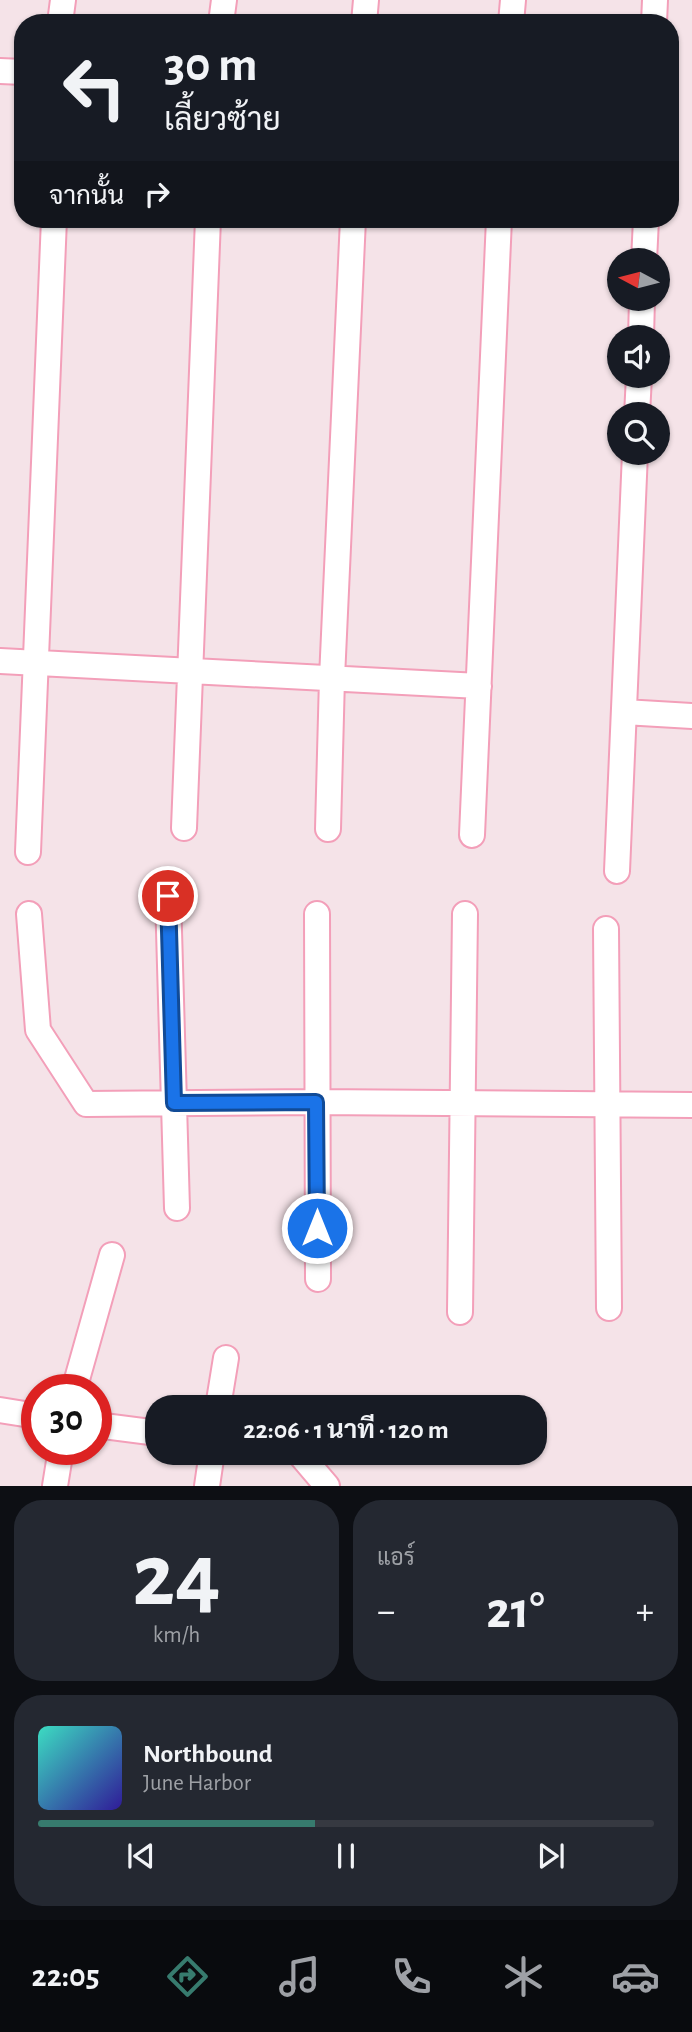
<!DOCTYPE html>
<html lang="th">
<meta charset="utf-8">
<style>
body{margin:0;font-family:"Alegreya Sans",Sarabun,sans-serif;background:#242831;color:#f1f3f6;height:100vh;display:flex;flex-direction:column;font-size:26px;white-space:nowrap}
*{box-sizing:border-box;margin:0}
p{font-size:23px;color:#9ea1a6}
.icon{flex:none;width:38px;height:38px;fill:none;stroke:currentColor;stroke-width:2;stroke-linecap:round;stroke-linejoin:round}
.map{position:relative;height:1486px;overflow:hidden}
.panel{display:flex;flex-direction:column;gap:14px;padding:14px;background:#0d0f14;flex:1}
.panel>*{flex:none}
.top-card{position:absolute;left:14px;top:14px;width:665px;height:214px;border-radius:28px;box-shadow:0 2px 5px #0004;background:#171b24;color:#f1f3f6;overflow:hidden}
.needle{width:46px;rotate:277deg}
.buttons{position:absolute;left:607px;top:248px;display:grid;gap:14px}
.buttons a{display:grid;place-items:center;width:63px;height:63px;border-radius:50%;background:#171b24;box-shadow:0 2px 5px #0004;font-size:35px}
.speed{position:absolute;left:21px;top:1374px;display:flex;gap:14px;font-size:35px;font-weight:700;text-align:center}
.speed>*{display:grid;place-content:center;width:91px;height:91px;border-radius:50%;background:#171b24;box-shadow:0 2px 5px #0004;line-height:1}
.speed .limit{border:10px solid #d22;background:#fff;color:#111}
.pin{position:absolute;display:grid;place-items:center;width:60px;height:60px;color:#fff;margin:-30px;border:4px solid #fff;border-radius:50%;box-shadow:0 2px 7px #0007}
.me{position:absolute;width:77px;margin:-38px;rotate:0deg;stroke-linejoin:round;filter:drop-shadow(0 0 5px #0008)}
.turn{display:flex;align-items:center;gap:24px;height:147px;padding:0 35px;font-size:32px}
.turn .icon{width:91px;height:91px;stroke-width:2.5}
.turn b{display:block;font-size:49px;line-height:60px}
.then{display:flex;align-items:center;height:66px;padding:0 35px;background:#0003;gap:14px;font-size:26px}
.big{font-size:52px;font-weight:700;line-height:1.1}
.panel .widget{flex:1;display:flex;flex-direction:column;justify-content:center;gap:10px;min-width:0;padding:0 24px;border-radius:28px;background:#242831}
.panel .dial{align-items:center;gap:0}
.dial b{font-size:91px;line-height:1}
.song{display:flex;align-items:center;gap:21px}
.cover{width:84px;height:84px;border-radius:10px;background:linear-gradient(135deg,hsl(170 70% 55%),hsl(250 70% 35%))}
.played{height:7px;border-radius:4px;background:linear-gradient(90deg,#377b6e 45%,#363941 45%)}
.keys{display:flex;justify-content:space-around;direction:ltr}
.heat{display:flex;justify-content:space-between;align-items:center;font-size:38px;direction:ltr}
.panel .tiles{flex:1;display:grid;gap:14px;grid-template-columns:1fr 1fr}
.widget:last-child{grid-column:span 2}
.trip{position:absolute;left:145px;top:1395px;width:402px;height:70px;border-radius:28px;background:#171b24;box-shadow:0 2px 5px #0004;font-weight:700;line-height:70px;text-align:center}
.tab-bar{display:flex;height:112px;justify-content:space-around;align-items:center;background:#090b0e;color:#9ea1a6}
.tab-bar .icon{width:49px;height:49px}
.tab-bar .active{color:#377b6e}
.tab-bar b{font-size:32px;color:#f1f3f6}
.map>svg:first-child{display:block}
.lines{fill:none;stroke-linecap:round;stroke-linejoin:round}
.street-casing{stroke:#f39fb9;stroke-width:28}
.street{stroke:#fff;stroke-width:24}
.route-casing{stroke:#114b97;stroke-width:18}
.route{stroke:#1a73e8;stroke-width:12}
</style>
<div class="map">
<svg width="692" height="1486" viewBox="0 0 692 1486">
<rect width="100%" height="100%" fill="#f5e3e8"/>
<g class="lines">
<defs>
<path id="street" d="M60 23 63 0
M221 23 224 0
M364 23 366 0
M511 23 513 0
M654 23 655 0
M0 71 23 72
M644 261 646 219
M641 338 642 299
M637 415 639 376
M0 661 479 686
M624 712 692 716
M184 828 208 219
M328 829 332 678 353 219
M472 835 499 219
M28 852 54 219
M617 871 635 453
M168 896 177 1208
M29 914 38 1030 86 1104 316 1102 692 1105
M317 914 318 1279
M606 929 609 1308
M460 1312 465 914
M74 1390 112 1255
M218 1407 226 1358
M0 1410 37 1416
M96 1425 158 1433
M298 1452 327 1486
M55 1486 61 1449
M207 1486 212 1452"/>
</defs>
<!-- street casing -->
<use href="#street" class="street-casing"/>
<!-- street -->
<use href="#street" class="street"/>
</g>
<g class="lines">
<defs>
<path id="route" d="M168 896 174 1103 316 1102 317 1228"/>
</defs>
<!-- route casing -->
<use href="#route" class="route-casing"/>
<!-- route -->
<use href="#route" class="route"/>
</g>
</svg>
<div class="buttons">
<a><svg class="needle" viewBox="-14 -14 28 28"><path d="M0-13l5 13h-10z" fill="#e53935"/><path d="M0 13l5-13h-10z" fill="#9ea1a6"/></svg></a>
<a><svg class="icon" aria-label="sound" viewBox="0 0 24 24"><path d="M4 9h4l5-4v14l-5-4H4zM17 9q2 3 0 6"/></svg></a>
<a><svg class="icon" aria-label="search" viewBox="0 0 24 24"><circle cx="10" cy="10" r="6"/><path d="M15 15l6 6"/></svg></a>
</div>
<div class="speed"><div class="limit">30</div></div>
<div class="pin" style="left:168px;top:896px;background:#d93025"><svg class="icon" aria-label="arrive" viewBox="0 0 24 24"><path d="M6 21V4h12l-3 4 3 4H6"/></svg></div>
<svg class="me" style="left:317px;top:1228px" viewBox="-20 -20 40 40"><circle r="17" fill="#1a73e8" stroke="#fff" stroke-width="3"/><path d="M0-11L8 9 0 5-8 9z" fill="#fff"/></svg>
<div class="trip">22:06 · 1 นาที · 120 m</div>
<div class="top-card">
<div class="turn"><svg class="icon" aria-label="left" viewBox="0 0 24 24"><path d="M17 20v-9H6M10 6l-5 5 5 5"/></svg><div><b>30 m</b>เลี้ยวซ้าย</div></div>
<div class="then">จากนั้น<svg class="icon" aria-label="right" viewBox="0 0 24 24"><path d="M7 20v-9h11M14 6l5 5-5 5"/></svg></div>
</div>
</div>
<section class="panel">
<div class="tiles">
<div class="widget dial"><b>24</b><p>km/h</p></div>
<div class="widget"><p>แอร์</p>
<div class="heat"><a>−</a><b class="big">21°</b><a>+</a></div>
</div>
<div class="widget">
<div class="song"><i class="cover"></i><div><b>Northbound</b><p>June Harbor</p></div></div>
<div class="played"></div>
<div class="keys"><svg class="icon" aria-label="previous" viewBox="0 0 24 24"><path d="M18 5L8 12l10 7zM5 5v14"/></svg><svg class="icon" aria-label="pause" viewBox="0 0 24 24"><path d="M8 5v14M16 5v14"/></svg><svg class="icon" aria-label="next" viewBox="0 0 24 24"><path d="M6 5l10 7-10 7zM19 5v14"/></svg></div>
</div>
</div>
</section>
<nav class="tab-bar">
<b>22:05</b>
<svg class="icon active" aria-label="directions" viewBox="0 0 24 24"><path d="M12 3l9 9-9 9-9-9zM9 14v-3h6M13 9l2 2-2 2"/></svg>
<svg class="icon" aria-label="music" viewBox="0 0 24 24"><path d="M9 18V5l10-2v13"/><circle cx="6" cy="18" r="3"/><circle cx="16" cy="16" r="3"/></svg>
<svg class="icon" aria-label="phone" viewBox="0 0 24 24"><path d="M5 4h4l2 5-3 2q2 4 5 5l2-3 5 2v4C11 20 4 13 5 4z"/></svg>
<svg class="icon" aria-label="climate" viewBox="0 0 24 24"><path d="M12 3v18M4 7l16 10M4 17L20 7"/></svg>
<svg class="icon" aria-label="car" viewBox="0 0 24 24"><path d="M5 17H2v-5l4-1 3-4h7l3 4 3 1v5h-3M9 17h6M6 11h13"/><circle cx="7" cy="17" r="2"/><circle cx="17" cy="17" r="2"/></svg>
</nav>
